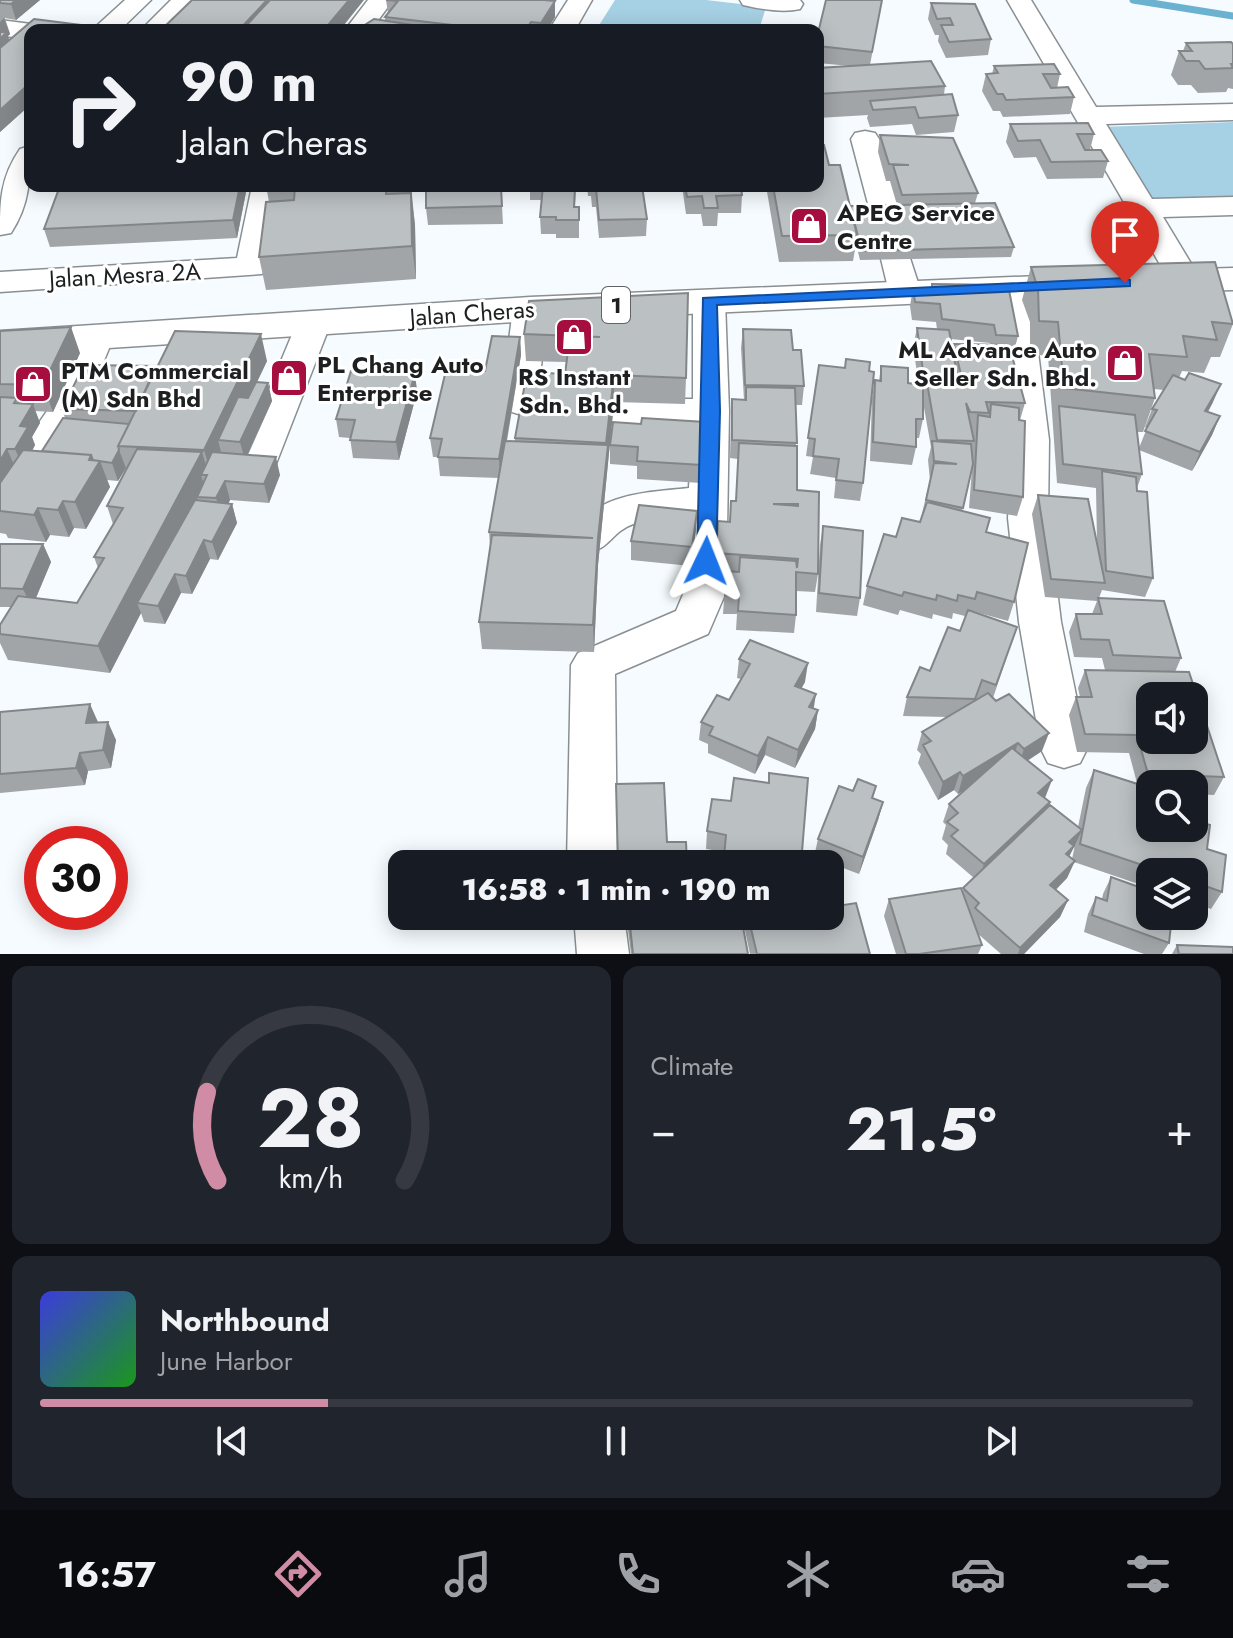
<!DOCTYPE html>
<meta charset="utf-8">
<style>
body{margin:0;font-family:Jost,sans-serif;background:#20242c;color:#f1f3f6;height:100vh;display:flex;flex-direction:column;font-size:30px;white-space:nowrap}
*{box-sizing:border-box;margin:0}
p{font-size:26px;color:#9ea1a6}
.icon{flex:none;width:44px;height:44px;fill:none;stroke:currentColor;stroke-width:2;stroke-linecap:round;stroke-linejoin:round}
.map{position:relative;height:954px;overflow:hidden}
.drawer{display:flex;flex-direction:column;gap:12px;padding:12px;background:#0d0f14;flex:1}
.drawer>*{flex:none}
.guide{position:absolute;left:24px;top:24px;width:800px;height:168px;border-radius:16px;box-shadow:0 4px 20px #0003;background:#171b24;color:#f1f3f6;overflow:hidden}
.tools{position:absolute;left:1136px;top:682px;display:grid;gap:16px}
.tools a{display:grid;place-items:center;width:72px;height:72px;border-radius:16px;background:#171b24;box-shadow:0 4px 20px #0003;font-size:40px}
.speed{position:absolute;left:24px;top:826px;display:flex;gap:16px;font-size:40px;font-weight:700;text-align:center}
.speed>*{display:grid;place-content:center;width:104px;height:104px;border-radius:50%;background:#171b24;box-shadow:0 4px 20px #0003;line-height:1}
.speed .limit{border:12px solid #d22;background:#fff;color:#111}
.pin{position:absolute;display:grid;place-items:center;width:68px;height:68px;color:#fff;margin:-82px -34px;border-radius:50% 50% 50% 0;rotate:-45deg;box-shadow:0 0 8px #0007}
.pin .icon{rotate:45deg}
.me{position:absolute;width:88px;margin:-44px;rotate:2deg;stroke-linejoin:round;filter:drop-shadow(0 0 6px #0008)}
.turn{display:flex;align-items:center;gap:28px;height:168px;padding:0 24px;font-size:36px}
.turn .icon{width:104px;height:104px;stroke-width:2.5}
.turn b{display:block;font-size:56px;line-height:68px}
.big{font-size:60px;font-weight:800;line-height:1.1}
.drawer .widget{flex:1;display:flex;flex-direction:column;justify-content:center;gap:12px;min-width:0;padding:0 28px;border-radius:16px;background:#20242c}
.drawer .dial{align-items:center;gap:0}
.dial svg{height:208px;overflow:visible;fill:none;stroke:#363941;stroke-width:7;stroke-linecap:round;text-anchor:middle}
.dial text{fill:#f1f3f6;stroke:none}
.song{display:flex;align-items:center;gap:24px}
.cover{width:96px;height:96px;border-radius:12px;background:linear-gradient(135deg,hsl(240 70% 55%),hsl(120 70% 35%))}
.played{height:8px;border-radius:4px;background:linear-gradient(90deg,#cf8ca4 25%,#363941 25%)}
.keys{display:flex;justify-content:space-around;direction:ltr}
.heat{display:flex;justify-content:space-between;align-items:center;font-size:44px;direction:ltr}
.drawer .tiles{flex:1;display:grid;gap:12px;grid-template-columns:1fr 1fr}
.widget:last-child{grid-column:span 2}
.trip{position:absolute;left:388px;top:850px;width:456px;height:80px;border-radius:16px;background:#171b24;box-shadow:0 4px 20px #0003;font-weight:800;line-height:80px;text-align:center}
.menu{display:flex;height:128px;justify-content:space-around;align-items:center;background:#090b0e;color:#9ea1a6}
.menu .icon{width:56px;height:56px}
.menu .current{color:#cf8ca4}
.menu b{font-size:36px;color:#f1f3f6}
.map>svg:first-child{display:block}
.green{fill:#a6d0e4}
.lines{fill:none;stroke-linecap:round;stroke-linejoin:round}
.stream{stroke:#6bb2d1;stroke-width:7}
.minor-casing{stroke:#8a8f92;stroke-width:3}
.major-casing{stroke:#8a8f92;stroke-width:3}
.minor{fill:#fff;fill-rule:evenodd}
.major{fill:#fff;fill-rule:evenodd}
.wall{fill:#a1a5a8;fill-rule:evenodd}
.shaded-wall{fill:#838688}
.building{fill:#bbc0c3;stroke:#838688;stroke-width:2;fill-rule:evenodd}
.route{fill:#1a73e8;stroke:#114b97;stroke-width:2}
.labels{text-anchor:middle;dominant-baseline:central;stroke-width:6;stroke-linejoin:round;paint-order:stroke}
.shield{fill:#fff;stroke:#616263;stroke-width:2}
.shield-label{font-size:22px;font-weight:bold;fill:#1d1f20}
.poi-label{font-size:24px;font-weight:bold;fill:#1d1f20;stroke:#fff;text-anchor:start}
.street-label{font-size:24px;fill:#1d1f20;stroke:#fff}
</style>
<div class="map">
<svg width="1233" height="954" viewBox="0 0 1233 954">
<rect width="100%" height="100%" fill="#f5fbfe"/>
<!-- green -->
<path class="green" d="M615 0H706L766 7 759 30H596Z
M1233 122V201L1149 204 1102 127Z"/>
<g class="lines">
<!-- stream -->
<path class="stream" d="M1133 0 1233 16"/>
<defs>
<path id="minor" d="M125 0H151L120 30H92Z
M171 0H197L168 30H141Z
M368 0H393L371 30H345Z
M568 0H592L575 30H549Z
M740 0H800L803 4 800 9C783 13 760 9 743 5Z
M1007 0H1031L1096 107 1233 104V120L1106 124 1152 199 1233 197V215L1163 217 1201 280 1196 287 1185 290 1174 287 1169 280Z
M0 20 39 25 43 30H30V38L0 36Z
M865 131 875 133 879 139 901 215 897 221 886 224 875 221 871 215 851 139 855 133Z
M30 146C30 179 30 204 11 233L0 235C0 202 0 178 20 149Z
M252 186H274L278 191 267 267 262 274 0 292V272L237 258Z
M897 249 908 252 921 292 917 299 905 302 893 299 889 292 881 259 886 252Z
M1006 278 1018 281 1022 288 1037 344 1049 440 1048 518 1061 622 1087 749 1080 763 1064 768 1048 763 1041 749 1019 622 1008 518 1013 440 1003 344 990 288 994 281Z
M709 291 721 294 725 301 729 411 726 592 708 634 615 674 617 864H567L571 665 578 653 676 611 684 592 688 515C671 517 652 517 636 523 605 533 610 559 575 548L569 538C595 493 642 493 689 488L692 423H546L506 410 501 402 513 309 518 302 530 299 542 302 547 309 538 396 548 399H693V301L697 294Z
M313 315 325 318 330 325 274 469 268 478 255 482 242 478 236 469 296 325 301 318Z
M96 328 108 332 113 339 82 413 14 520 0 524V480L47 411 79 339 84 332Z
M574 916H624L629 954H577Z"/>
<path id="major" d="M1233 268V290L1159 292 1146 289 1140 281 1146 273 1159 270Z
M1087 274 1100 277 1106 285 1100 293 1087 296 530 321 0 355V331L530 297Z"/>
</defs>
<!-- minor casing -->
<use href="#minor" class="minor-casing"/>
<!-- major casing -->
<use href="#major" class="major-casing"/>
<!-- minor -->
<use href="#minor" class="minor"/>
<!-- major -->
<use href="#major" class="major"/>
</g>
<!-- wall -->
<path class="wall" d="M0 0H40L16 20 5 18 10 34 8 36 30 105 0 132Z
M386 0 555 1V17L547 30H357L385 21V17L388 13Z
M882 0 870 65 945 86 944 95 958 115 954 132 916 135 912 124 870 127 867 118 868 115 818 118V68L850 66 818 63V33Z
M931 3 991 39 988 55 946 58 938 41 939 35H935L928 19Z
M1186 43 1233 44V89L1228 88 1226 92 1198 93 1191 85H1178L1171 75 1179 51H1183Z
M994 66 1060 74 1057 88 1074 97 1070 114 1003 117 1000 111H993L982 91 986 74H992Z
M1010 124 1094 134 1090 150 1108 161 1103 178 1047 179 1036 157 1014 158 1006 142Z
M880 135 978 193 975 203 1014 247 1011 257 860 260 856 244 853 261 779 262 766 186H818L829 165 850 206 897 205 890 181H886L878 152Z
M266 186H411L415 225 416 279 266 290 259 257 269 202Z
M530 186H576L575 207H579V238H556V234H541L540 217 542 200H530Z
M587 186H642L647 219 646 236 599 238 596 207H592L591 196H588Z
M682 186H741L742 195 741 213H718L717 226H703L701 214H686Z
M247 187 237 238 50 247 44 229Z
M501 187 503 224 428 225 426 208 487 188Z
M1215 262 1233 324 1220 357H1211L1204 373 1182 371 1179 378 1213 402 1208 412 1220 416 1212 435 1192 471 1139 450 1142 474 1137 488 1153 578 1145 597 1102 590 1099 598 1181 658 1175 672 1224 777 1214 795 1194 794V784H1150V828L1207 849 1222 892 1211 909 1194 903V872H1150V888L1074 862 1067 878 1056 890 1068 900 1060 917 1024 954H1001L977 933 982 945 978 954H896L884 916 889 899 962 891 974 878 946 854 948 845 942 839 946 825 943 822 949 804 967 788 958 794 954 790 938 800 918 763 921 754 917 750 922 732 947 717 903 716 907 697 930 671 960 631 965 616 953 613 952 619 933 614 932 619 900 610 898 615 863 605 867 586 896 537 920 522 930 480 928 460 931 447 923 402 924 396H923V419L919 438H916V447L912 465 870 461 872 398 875 380 879 381 881 366 908 383 919 385 913 347 917 328 937 329 936 322 912 320 910 306 913 288 931 289 932 284 1018 336 1013 355H1011L1025 403 1020 420 1023 497 1017 516 969 508 972 469 962 511 986 532 1014 602 1008 621 972 611V612L1017 627 993 698 1042 751 1028 760 1045 798 1050 802 1049 806 1078 827 1086 788 1094 770 1137 783 1129 753 1077 752 1069 715 1076 697H1080L1078 688 1085 670H1105L1102 658 1074 657 1069 632 1076 614H1092L1097 601 1045 597 1032 514 1038 495 1097 542 1096 488 1057 483 1048 356 1030 354V322L1022 300 1031 267ZM951 339 990 343V345L954 344 953 349ZM1154 389 1164 390 1152 409 1145 427 1147 428 1139 448 1137 432H1143L1155 398ZM1075 845 1072 859 1069 856Z
M529 301 686 378 685 404 614 402 598 565 594 652 482 649 479 622 490 547 489 532 499 478 440 476 438 457H433L430 438 485 371 520 337 521 355 507 441 515 442V438L565 374 566 362 526 361 524 334Z
M743 329 793 350 804 386 802 405H795L797 490 818 574 815 592 796 591V615L794 633 736 630 737 614H723L726 572 715 571 718 521H729L736 501 738 459 730 458 731 418 732 399 744 400 741 348Z
M0 331 80 353 53 412 35 411 40 423 32 437 35 445 32 451H42L65 418 62 409 156 369 267 361 257 382 268 383 272 401 248 455 280 475 269 503 230 500 228 504H232L237 523 218 560 210 559 192 594 181 593 165 624 144 622 141 613 110 673 8 660 0 643V625L11 607H0V544H43L51 562 36 598 77 603 98 568 94 557 113 524 107 506 126 470V468L118 481 107 480 110 487 86 529 74 528 69 537 50 535 46 542 8 538 6 534 0 533Z
M392 364 393 372 415 373 417 392 399 460 353 458 350 438 339 437 336 419 373 372Z
M819 365 869 371 863 483 860 501 834 498 836 478 810 474 813 457 806 456Z
M705 422 701 483 637 479V466L610 464V445L641 424Z
M823 526 860 598 857 616 816 612 820 545Z
M696 529 691 566 631 560V541Z
M739 659 805 682 801 688 813 708 818 710 815 729 795 768 765 755 755 774 708 753V744L699 740 701 722 729 700 741 679 737 678Z
M0 712 98 722 116 740 111 768 88 771 85 785 0 793Z
M769 773 801 864H723L724 852 706 849 707 831 731 801 768 782Z
M876 786 873 798 883 802 878 820 859 874 814 857 818 839 853 791Z
M1111 877 1169 943 1162 954H1144L1084 932 1088 914 1096 897 1102 899 1103 894Z
M628 916 748 954H631L628 930Z
M744 916H830L870 954H750L743 921Z
M1177 945 1233 954H1172Z"/>
<!-- shaded-wall -->
<path class="shaded-wall" d="M16 0H40L16 20 11 4Z
M267 0H284L257 30H239Z
M349 0H364L340 30H324Z
M555 1V17L547 30H541V23Z
M4 18 10 34 8 36 12 49 0 51V22Z
M30 83V105L0 132V110Z
M240 186H247V187L237 238 233 220Z
M411 193 415 225 416 279 412 246Z
M71 327 80 353 53 412 43 385Z
M261 334 267 361 229 441 218 440 222 456 212 477 204 450Z
M520 337 521 355 500 478 499 459Z
M415 373 417 392 399 460 396 442Z
M614 375V402L598 565 594 652 593 625 598 538 607 459 606 443Z
M268 383 272 401 245 460 240 442Z
M1221 384 1213 402 1198 429 1205 411Z
M33 404 40 423 32 437 35 445 23 468 15 449 20 426Z
M1220 416 1212 435 1192 471 1200 452Z
M7 449 15 467 0 490V461Z
M119 450 126 468 118 481 112 463Z
M202 452 210 479 207 475H201L205 488 197 497 198 501 137 603 141 613 110 673 98 646Z
M91 455 100 461 110 487 86 529 75 502Z
M276 457 280 475 269 503 264 484Z
M225 481 230 500 222 517 216 498Z
M63 501 74 528 69 537 58 510Z
M232 504 237 523 218 560 212 542Z
M38 508 50 535 46 542 34 515Z
M697 511 696 529 691 566 692 547Z
M204 540 210 559 192 594 186 576Z
M43 544 51 562 32 607 23 589Z
M175 574 181 593 165 624 158 606Z
M808 663 805 682 793 704 795 686Z
M816 694 813 713 809 707Z
M90 704 98 722 86 723Z
M818 710 815 729 795 768 798 750Z
M108 722 116 740 111 768 103 750Z
M1049 733 1042 751 1018 767 1024 749Z
M768 737 765 755 755 774 758 756Z
M1018 743 1012 761 958 794 963 776Z
M80 753 88 771 85 785 76 768Z
M960 772 954 790 938 800 943 782Z
M1052 780 1045 798 1038 793Z
M883 802 878 820 859 874 863 857Z
M1050 802 1043 820 978 882 984 864Z
M1082 830 1074 847 1066 863 1069 842Z
M1075 861 1067 878 1043 902 1050 885Z
M1068 900 1060 917 1024 954H1018L1020 948Z"/>
<!-- building -->
<path class="building" d="M0 0H16L11 4 0 3Z
M192 0H267L239 30H161Z
M270 0H349L324 30H242Z
M386 0H544L555 1 541 23 531 22 526 30H495L385 17 398 1Z
M826 0H882L872 52 818 46V33Z
M931 3 975 4 991 39 949 42 941 25H953L950 18 937 19Z
M34 19 81 25 75 30H30V83L0 110V48Z
M374 19 445 30H357Z
M0 32H7L0 39Z
M1231 42 1233 44V64H1231L1233 68 1205 69 1199 61H1186L1179 51H1192L1186 43Z
M931 61 945 86 818 94V68Z
M1054 64 1060 74H1043L1051 88 1068 87 1074 97 1006 100 1003 94H997L986 74 998 73 994 66Z
M952 94 958 115 919 118 915 107 873 110 870 101Z
M1088 123 1094 134H1077L1085 150H1101L1108 161 1051 162 1040 140 1018 141 1010 124Z
M880 135 953 138 978 193 902 195 893 165H909L889 164Z
M818 145H824L829 165H840L857 235 782 236 773 186H818Z
M60 186H240L233 220 44 229Z
M295 186H386V194L411 193 412 246 259 257 266 202 294 200Z
M426 186H487V188L501 187 502 206 426 208Z
M543 186H575L574 207H579V220H556V217H540Z
M591 186H642L647 219 599 220 596 189H591Z
M685 186H741L742 195 716 196 718 208H704L702 196 687 197Z
M995 203 1014 247 862 251 850 206Z
M1215 262 1233 324 1212 322 1217 340 1183 336 1187 357 1149 354 1155 398 1064 388 1058 322 1039 321 1038 289 1031 267Z
M932 284 1008 285 1018 336 996 335 994 325 942 319 940 304 915 302 913 288 932 289Z
M688 293 686 378 614 375 606 443 515 438 527 372 565 374 570 336 600 337 524 334 529 301Z
M71 327 43 385 0 384V331Z
M917 328 949 330 958 379 924 378Z
M743 329 791 330 793 350H801L804 386 745 385Z
M175 331 261 334 204 450 118 446Z
M492 336 520 337 499 459 438 457 442 439 430 438 446 370 485 371Z
M954 344 1009 345 1025 403 986 402 989 413 970 412 966 403 974 441 937 440 927 383 963 384Z
M846 359 870 362 869 371 874 372 863 483 836 480 839 459 813 456 815 439 808 438 819 365 845 368Z
M374 364H392L389 372 415 373 396 442 350 440 355 420 336 419 351 371 373 372Z
M84 365 156 366 136 411 62 409Z
M881 366 908 368V383L923 385V419H916V447L873 442 875 380 881 381Z
M1189 373 1221 384 1205 411 1220 416 1200 452 1145 431 1157 410 1152 409 1173 375 1185 380Z
M256 382 268 383 240 442 218 440 238 397 248 398Z
M746 387 795 388 797 443 732 440V399L746 400Z
M0 397 17 398 14 403 33 404 20 426 28 427 15 449H7L0 461Z
M991 404 1019 408V420L1025 421 1023 497 974 490 978 415 990 417Z
M1059 406 1135 415 1142 474 1063 464Z
M63 418 129 424 118 446 119 450 112 463 93 460 91 455 42 451Z
M642 418 705 422 702 465 637 461 638 447 610 445 613 422 641 424Z
M505 441 608 445 598 538 593 625 479 622 492 535 593 538 489 532Z
M932 441 971 444 973 464 963 508 926 500 934 463 957 464 934 461Z
M739 443 797 446V490L819 492 818 574 796 572V615L738 611 739 596 725 595 726 571 739 572 740 557 796 561 797 568 798 559 716 553 718 521 730 522 731 501H736ZM773 504H798V506Z
M137 449 202 452 98 646 0 634V625L18 596 77 603 104 558 94 557 123 508 107 506Z
M23 450 91 455 89 460 100 461 75 502 63 501 58 510 38 508 34 515 0 511V483Z
M212 452 276 457 264 484 225 481 216 498 197 497 207 475H201Z
M1102 471 1136 477 1137 491 1147 492 1153 578 1106 571Z
M1038 495 1088 499 1105 583 1051 579Z
M195 500 232 504 212 542 204 540 186 576 175 574 158 606 137 603Z
M927 502 990 518 986 532 1028 543 1014 602 977 592 975 599 958 595 957 601 937 595 936 600 904 592 902 596 867 586 884 534 896 537 902 518 920 522Z
M639 505 697 511 692 547 631 541Z
M823 526 863 531 860 598 819 593Z
M0 544H43L23 589 0 588Z
M1098 598 1164 601 1181 658 1113 655 1109 640 1081 639 1076 614H1102Z
M968 610 1017 627 996 685 982 680 975 699 907 697 920 667 930 671 948 627 960 631Z
M750 640 808 663 795 686 816 694 809 707 818 710 798 750 768 737 758 756 709 735 713 727 701 722 717 695 729 700 750 664 739 659Z
M1085 670 1189 672 1224 777 1148 774 1137 735 1085 734 1076 697H1092ZM1150 696H1194V740H1150Z
M988 693 996 701 1009 694 1049 733 1024 749 1018 743 963 776 960 772 943 782 923 745 931 741 922 732Z
M90 704 86 723 108 722 103 750 80 753 76 768 0 774V712Z
M1012 748 1052 780 1038 793 1050 802 984 864 951 836 958 830 947 822 958 813 949 804Z
M1094 770 1150 788V828H1194V820L1210 825 1207 849 1226 855 1222 892 1194 882V872H1163L1080 844Z
M769 773 808 778 801 864H770L724 857 726 835 707 831 712 799 731 801 734 778 769 783Z
M858 779 876 786 872 798 883 802 863 857 818 839 839 786 853 791Z
M664 783 667 842H686L687 864H618L616 784Z
M1050 805 1082 830 1069 842 1074 846 1066 854 1075 861 1050 885 1068 900 1020 948 975 908 979 903 963 888Z
M1111 877 1150 891V916H1172L1169 943 1092 915 1096 897 1107 901Z
M961 888 982 945 919 954H906L889 899Z
M856 903 870 954H757L748 916H830V907Z
M629 916H741L748 954H633Z
M1177 945 1233 947V954H1179Z"/>
<!-- route -->
<path class="route" d="M1125 278 1130 280V286L717 305 720 411 716 561 706 568 699 566 697 561 703 298Z"/>
<!-- icons -->
<defs>
<symbol id="shop-square" viewBox="-11 -11 22 22"><rect x="-9" y="-9" width="18" height="18" rx="4" fill="#a60e40" stroke="#fff"/><path d="M-5-2.5h2.3a2.7 3.5 0 0 1 5.4 0H5L5.5 6h-11ZM-1.5-2.5h3a1.5 2.3 0 0 0-3 0Z" fill="#fff"/></symbol>
</defs>
<g fill-rule="evenodd">
<use href="#shop-square" x="787" y="204" width="44" height="44"/>
<use href="#shop-square" x="552" y="315" width="44" height="44"/>
<use href="#shop-square" x="1103" y="341" width="44" height="44"/>
<use href="#shop-square" x="267" y="356" width="44" height="44"/>
<use href="#shop-square" x="11" y="362" width="44" height="44"/>
</g>
<g class="labels">
<!-- shield labels -->
<rect class="shield" x="602" y="287" width="28" height="36" rx="6"/>
<g class="shield-label">
<text x="616" y="305">1</text>
</g>
<!-- poi labels -->
<g class="poi-label">
<text x="837" y="212">APEG Service<tspan x="837" dy="28">Centre</tspan></text>
<text x="1097" y="349" text-anchor="end">ML Advance Auto<tspan x="1097" dy="28">Seller Sdn. Bhd.</tspan></text>
<text x="317" y="364">PL Chang Auto<tspan x="317" dy="28">Enterprise</tspan></text>
<text x="61" y="370">PTM Commercial<tspan x="61" dy="28">(M) Sdn Bhd</tspan></text>
<text x="574" y="376" text-anchor="middle">RS Instant<tspan x="574" dy="28">Sdn. Bhd.</tspan></text>
</g>
<!-- street labels -->
<g class="street-label">
<text transform="translate(125 275) rotate(-3)">Jalan Mesra 2A</text>
<text transform="translate(472 313) rotate(-4)">Jalan Cheras</text>
</g>
</g>
</svg>
<div class="tools">
<a><svg class="icon" aria-label="sound" viewBox="0 0 24 24"><path d="M4 9h4l5-4v14l-5-4H4zM17 9q2 3 0 6"/></svg></a>
<a><svg class="icon" aria-label="search" viewBox="0 0 24 24"><circle cx="10" cy="10" r="6"/><path d="M15 15l6 6"/></svg></a>
<a><svg class="icon" aria-label="layers" viewBox="0 0 24 24"><path d="M12 4l9 5-9 5-9-5zM3 14l9 5 9-5"/></svg></a>
</div>
<div class="speed"><div class="limit">30</div></div>
<div class="pin" style="left:1125px;top:283px;background:#d93025"><svg class="icon" aria-label="arrive" viewBox="0 0 24 24"><path d="M6 21V4h12l-3 4 3 4H6"/></svg></div>
<svg class="me" style="left:706px;top:561px" viewBox="-20 -20 40 40"><path d="M0-17L14 15 0 8-14 15z" fill="#1a73e8" stroke="#fff" stroke-width="4"/></svg>
<div class="trip">16:58 · 1 min · 190 m</div>
<div class="guide">
<div class="turn"><svg class="icon" aria-label="right" viewBox="0 0 24 24"><path d="M7 20v-9h11M14 6l5 5-5 5"/></svg><div><b>90 m</b>Jalan Cheras</div></div>
</div>
</div>
<section class="drawer">
<div class="tiles">
<div class="widget dial"><svg viewBox="0 0 100 80">
<path d="M14 69A42 42 0 1 1 86 69"/>
<path d="M14 69A42 42 0 0 1 10 35" stroke="#cf8ca4"/>
<text x="50" y="56" font-size="32" font-weight="700">28</text>
<text x="50" y="72" font-size="11">km/h</text>
</svg></div>
<div class="widget"><p>Climate</p>
<div class="heat"><a>−</a><b class="big">21.5°</b><a>+</a></div>
</div>
<div class="widget">
<div class="song"><i class="cover"></i><div><b>Northbound</b><p>June Harbor</p></div></div>
<div class="played"></div>
<div class="keys"><svg class="icon" aria-label="previous" viewBox="0 0 24 24"><path d="M18 5L8 12l10 7zM5 5v14"/></svg><svg class="icon" aria-label="pause" viewBox="0 0 24 24"><path d="M8 5v14M16 5v14"/></svg><svg class="icon" aria-label="next" viewBox="0 0 24 24"><path d="M6 5l10 7-10 7zM19 5v14"/></svg></div>
</div>
</div>
</section>
<nav class="menu">
<b>16:57</b>
<svg class="icon current" aria-label="directions" viewBox="0 0 24 24"><path d="M12 3l9 9-9 9-9-9zM9 14v-3h6M13 9l2 2-2 2"/></svg>
<svg class="icon" aria-label="music" viewBox="0 0 24 24"><path d="M9 18V5l10-2v13"/><circle cx="6" cy="18" r="3"/><circle cx="16" cy="16" r="3"/></svg>
<svg class="icon" aria-label="phone" viewBox="0 0 24 24"><path d="M5 4h4l2 5-3 2q2 4 5 5l2-3 5 2v4C11 20 4 13 5 4z"/></svg>
<svg class="icon" aria-label="climate" viewBox="0 0 24 24"><path d="M12 3v18M4 7l16 10M4 17L20 7"/></svg>
<svg class="icon" aria-label="car" viewBox="0 0 24 24"><path d="M5 17H2v-5l4-1 3-4h7l3 4 3 1v5h-3M9 17h6M6 11h13"/><circle cx="7" cy="17" r="2"/><circle cx="17" cy="17" r="2"/></svg>
<svg class="icon" aria-label="filters" viewBox="0 0 24 24"><path d="M4 7h16M4 17h16"/><circle cx="9" cy="7" r="2"/><circle cx="15" cy="17" r="2"/></svg>
</nav>
